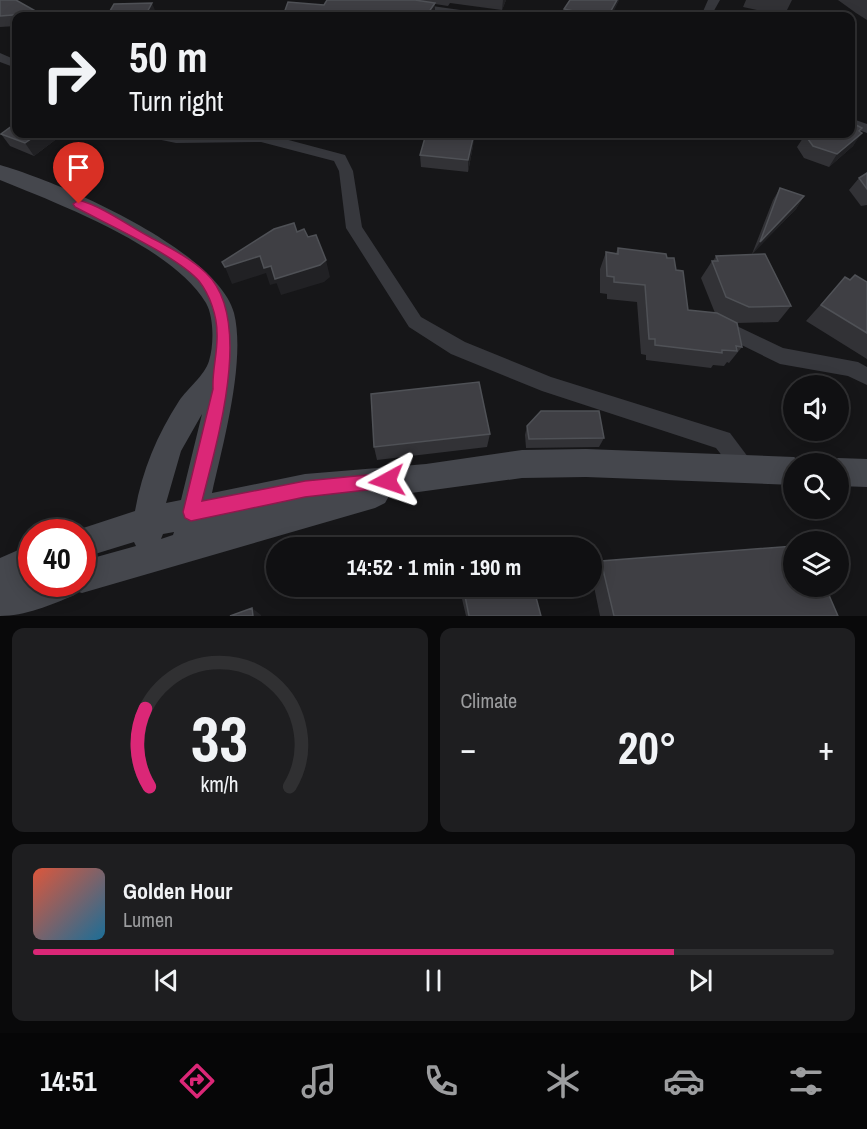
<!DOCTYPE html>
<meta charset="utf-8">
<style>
body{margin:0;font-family:"Archivo Narrow",sans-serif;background:#1e1e20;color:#f1f3f6;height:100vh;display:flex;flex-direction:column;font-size:22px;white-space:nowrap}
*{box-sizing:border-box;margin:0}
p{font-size:20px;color:#9c9d9f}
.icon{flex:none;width:33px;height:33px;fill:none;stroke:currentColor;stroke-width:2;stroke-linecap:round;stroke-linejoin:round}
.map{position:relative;height:616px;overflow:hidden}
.details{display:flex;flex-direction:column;gap:12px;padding:12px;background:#09090a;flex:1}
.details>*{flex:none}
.top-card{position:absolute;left:12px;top:12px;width:843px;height:126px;border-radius:12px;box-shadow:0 3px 15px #0003,0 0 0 2px #303032;background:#101012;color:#f1f3f6;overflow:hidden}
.fabs{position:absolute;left:783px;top:375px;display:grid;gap:12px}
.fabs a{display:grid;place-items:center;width:66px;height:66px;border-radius:50%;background:#101012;box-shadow:0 3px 15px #0003,0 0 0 2px #303032;font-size:30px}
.speed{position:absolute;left:18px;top:519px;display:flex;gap:12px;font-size:30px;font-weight:700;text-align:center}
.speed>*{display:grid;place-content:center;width:78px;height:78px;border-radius:50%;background:#101012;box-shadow:0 3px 15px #0003,0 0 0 2px #303032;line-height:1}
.speed .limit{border:9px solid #d22;background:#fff;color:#111}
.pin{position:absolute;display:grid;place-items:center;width:51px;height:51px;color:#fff;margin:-62px -26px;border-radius:50% 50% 50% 0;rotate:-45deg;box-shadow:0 0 6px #0007}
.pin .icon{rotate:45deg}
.me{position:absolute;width:66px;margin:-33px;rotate:265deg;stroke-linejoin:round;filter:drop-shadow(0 0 4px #0008)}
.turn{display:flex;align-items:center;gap:21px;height:126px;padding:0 18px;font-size:27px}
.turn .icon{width:78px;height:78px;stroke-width:2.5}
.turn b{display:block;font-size:42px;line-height:51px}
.big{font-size:45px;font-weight:700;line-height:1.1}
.details .widget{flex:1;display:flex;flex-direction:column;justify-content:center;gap:9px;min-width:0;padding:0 21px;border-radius:12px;background:#1e1e20}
.details .dial{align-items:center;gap:0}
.dial svg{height:156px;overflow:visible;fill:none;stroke:#303032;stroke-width:7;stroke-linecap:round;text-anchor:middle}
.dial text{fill:#f1f3f6;stroke:none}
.song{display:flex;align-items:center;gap:18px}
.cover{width:72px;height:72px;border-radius:9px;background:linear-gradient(135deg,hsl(10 70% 55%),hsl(200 70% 35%))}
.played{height:6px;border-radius:3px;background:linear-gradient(90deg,#db2777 80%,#303032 80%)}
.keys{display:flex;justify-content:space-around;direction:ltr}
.heat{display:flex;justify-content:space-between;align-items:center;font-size:33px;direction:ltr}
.details .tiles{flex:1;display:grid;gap:12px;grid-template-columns:1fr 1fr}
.widget:last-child{grid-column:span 2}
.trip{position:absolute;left:266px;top:537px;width:336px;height:60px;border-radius:30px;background:#101012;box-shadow:0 3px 15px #0003,0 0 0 2px #303032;font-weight:700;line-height:60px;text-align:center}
.tab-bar{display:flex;height:96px;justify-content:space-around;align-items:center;background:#060607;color:#9c9d9f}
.tab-bar .icon{width:42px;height:42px}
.tab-bar .selected{color:#db2777}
.tab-bar b{font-size:27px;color:#f1f3f6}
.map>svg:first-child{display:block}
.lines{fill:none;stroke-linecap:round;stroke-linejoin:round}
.street{fill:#37383d;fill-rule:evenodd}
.secondary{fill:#45474d;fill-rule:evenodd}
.wall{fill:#323236}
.shaded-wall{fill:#212124}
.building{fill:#3f3f44;stroke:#4f5156;stroke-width:1.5}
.route{fill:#db2777;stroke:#8e194d;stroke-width:1.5}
</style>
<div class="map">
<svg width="867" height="616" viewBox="0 0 867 616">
<rect width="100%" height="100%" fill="#161618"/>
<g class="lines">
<!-- street -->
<path class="street" d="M359 0H389L482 13 488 16H461L365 3Z
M708 0H720L711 16H701Z
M0 53 16 60V68L0 62Z
M850 118 867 124V133L850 127Z
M145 134H266L345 155 353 171 362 227 421 317 465 342 551 377 730 433 757 469 754 476 746 480 738 476 716 448 542 391 451 354 409 327 346 228 339 171 334 161 261 142 176 143 147 137Z
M720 318 783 348 858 362 867 367V385L848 376 780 364 713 331 711 326 713 321Z"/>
<!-- secondary -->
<path class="secondary" d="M0 165C60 182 217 250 234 313 246 361 223 444 212 493L305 474 426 464 522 450 586 449 794 457 805 464H794V485L586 477 522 478 389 496 385 503 375 508 82 593 76 591 74 595C52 605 24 616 0 616V558L32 544V576L26 579 32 577V584H82V561L136 546 134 542 82 558V532H71L135 511C142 471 157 435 179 401 187 389 205 375 209 361 214 345 214 317 206 303 173 247 59 204 0 180ZM202 414 181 500 166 503 181 451ZM174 532 173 535 161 539 163 534Z
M838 458 867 459V487L838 486V464H827Z"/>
</g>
<!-- wall -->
<path class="wall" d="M0 0 39 13 41 16H16V26L0 27Z
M327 0H506L502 10 450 3 448 6 435 4V15L434 16H283L324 5Z
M570 0H619L611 16H563L564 9Z
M746 0H792L784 16 743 7Z
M838 0H867V20L856 13Z
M862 128 853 146 829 167 804 158 797 147 805 135Z
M1 134H63L34 156 10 146Z
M474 134 473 146 468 172 421 167 420 155Z
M867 173V205L861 206 849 190 859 178Z
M780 188 804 196 796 209 752 254 773 200Z
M618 248 667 258 676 270 688 310 715 313 701 278 712 261H713L716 256 791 306 778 322 737 323 742 347 729 363 727 362 724 366 713 365 711 368 646 360V355L641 354 637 302 607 299V294L600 293V269L606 252 616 253Z
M845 277 850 280 867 282V359L806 321Z
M527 426 604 438 599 447 526 448 525 435Z
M490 434 487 447 377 460 374 447Z
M601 561 838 616H600L591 572Z
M459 586H533L541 616H466Z"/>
<!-- shaded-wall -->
<path class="shaded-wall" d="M503 0H506L502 10Z
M617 0H619L611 16H608Z
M152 3 157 15 156 16H145Z
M435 3V15L434 16H426Z
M862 128 854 140 862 133 853 146 829 167 837 154Z
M38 134H63L34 156 25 143Z
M474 134 473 146 468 172V160Z
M804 196 796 209 752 254 760 242Z
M260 256 271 266 277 283 270 285 266 273 232 284 225 267Z
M326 260 330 277 324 282 281 295 275 279Z
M252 608 261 615V616H253Z"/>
<!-- building -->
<path class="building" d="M0 0H16L39 13 0 16Z
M327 0H415L435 3 426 16H283L288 2 324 5Z
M570 0H617L608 16H598L564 9Z
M152 3 145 16H107L114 4Z
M850 122 862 128 859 131 862 133 837 154 813 146 805 135 807 134H850Z
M16 123V134H38L25 143 1 134Z
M426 134H474L468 160 420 155Z
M867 173V189L859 178Z
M780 188 804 196 760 242Z
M294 223 297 232 304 229 308 237 316 235 326 260 320 265 275 279 271 266 264 268 260 256 225 267 222 262 274 229Z
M618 248 666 254 667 258H674L676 270 683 271 688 310 717 313 737 323 742 347 736 346 737 351 722 350V353L655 345V339H649L645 285 614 282V277L607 276 606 252 618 254Z
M765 254 791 306 749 307 726 297 712 261H718L716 256Z
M855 275 867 282V333L821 305 845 277 850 280Z
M479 382 490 434 374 447 371 394Z
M541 411H599L604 438 529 439 527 426Z
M794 546V586H825L838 616H614L601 561Z
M463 586H533L541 616H469Z
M252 608 253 616H230Z"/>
<!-- route -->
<path class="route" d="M79 200C103 207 126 224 148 236 168 247 189 257 206 273 255 319 216 444 202 501L305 481 387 473 393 475 395 481 393 487 305 497 191 521 185 518 183 512 213 389C212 370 218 352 217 333 217 316 210 295 199 281 177 256 107 224 75 207L73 204Z"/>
</svg>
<div class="fabs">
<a><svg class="icon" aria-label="sound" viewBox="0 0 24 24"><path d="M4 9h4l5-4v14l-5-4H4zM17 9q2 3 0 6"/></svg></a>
<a><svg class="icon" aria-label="search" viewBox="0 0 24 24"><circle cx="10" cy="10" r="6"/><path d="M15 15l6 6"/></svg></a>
<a><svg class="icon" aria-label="layers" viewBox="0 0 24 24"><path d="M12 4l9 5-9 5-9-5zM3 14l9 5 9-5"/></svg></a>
</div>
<div class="speed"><div class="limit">40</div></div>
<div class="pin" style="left:79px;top:204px;background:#d93025"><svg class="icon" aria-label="arrive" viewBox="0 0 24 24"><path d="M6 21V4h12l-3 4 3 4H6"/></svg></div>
<svg class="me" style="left:387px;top:481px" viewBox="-20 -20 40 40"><path d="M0-17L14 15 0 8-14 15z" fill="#db2777" stroke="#fff" stroke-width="4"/></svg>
<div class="trip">14:52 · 1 min · 190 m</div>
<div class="top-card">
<div class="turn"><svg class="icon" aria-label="right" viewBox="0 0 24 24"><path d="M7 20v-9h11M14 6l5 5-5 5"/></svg><div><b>50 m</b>Turn right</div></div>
</div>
</div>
<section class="details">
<div class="tiles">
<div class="widget dial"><svg viewBox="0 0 100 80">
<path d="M14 69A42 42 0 1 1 86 69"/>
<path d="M14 69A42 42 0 0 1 12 29" stroke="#db2777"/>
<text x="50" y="56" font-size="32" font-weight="700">33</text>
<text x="50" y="72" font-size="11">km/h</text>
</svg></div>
<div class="widget"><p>Climate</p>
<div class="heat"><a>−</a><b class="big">20°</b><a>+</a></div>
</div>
<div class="widget">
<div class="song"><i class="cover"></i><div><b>Golden Hour</b><p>Lumen</p></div></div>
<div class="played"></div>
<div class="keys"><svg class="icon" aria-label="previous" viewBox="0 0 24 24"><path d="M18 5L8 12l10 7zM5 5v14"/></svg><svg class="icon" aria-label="pause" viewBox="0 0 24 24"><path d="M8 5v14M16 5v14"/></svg><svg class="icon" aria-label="next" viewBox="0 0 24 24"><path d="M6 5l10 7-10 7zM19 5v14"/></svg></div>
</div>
</div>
</section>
<nav class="tab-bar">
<b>14:51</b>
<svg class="icon selected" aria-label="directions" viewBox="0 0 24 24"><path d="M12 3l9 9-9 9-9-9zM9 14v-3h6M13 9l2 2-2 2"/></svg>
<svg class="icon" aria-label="music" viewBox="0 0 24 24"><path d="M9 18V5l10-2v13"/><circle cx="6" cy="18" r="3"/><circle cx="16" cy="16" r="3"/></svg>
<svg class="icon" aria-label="phone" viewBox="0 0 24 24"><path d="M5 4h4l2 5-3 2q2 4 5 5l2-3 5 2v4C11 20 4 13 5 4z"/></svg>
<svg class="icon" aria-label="climate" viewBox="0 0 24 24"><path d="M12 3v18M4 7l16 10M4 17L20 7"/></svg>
<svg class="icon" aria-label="car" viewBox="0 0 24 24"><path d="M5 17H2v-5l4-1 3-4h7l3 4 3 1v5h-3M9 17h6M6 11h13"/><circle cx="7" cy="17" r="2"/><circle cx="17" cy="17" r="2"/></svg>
<svg class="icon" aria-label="filters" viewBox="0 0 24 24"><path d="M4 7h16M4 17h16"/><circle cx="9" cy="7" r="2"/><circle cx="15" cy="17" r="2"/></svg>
</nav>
